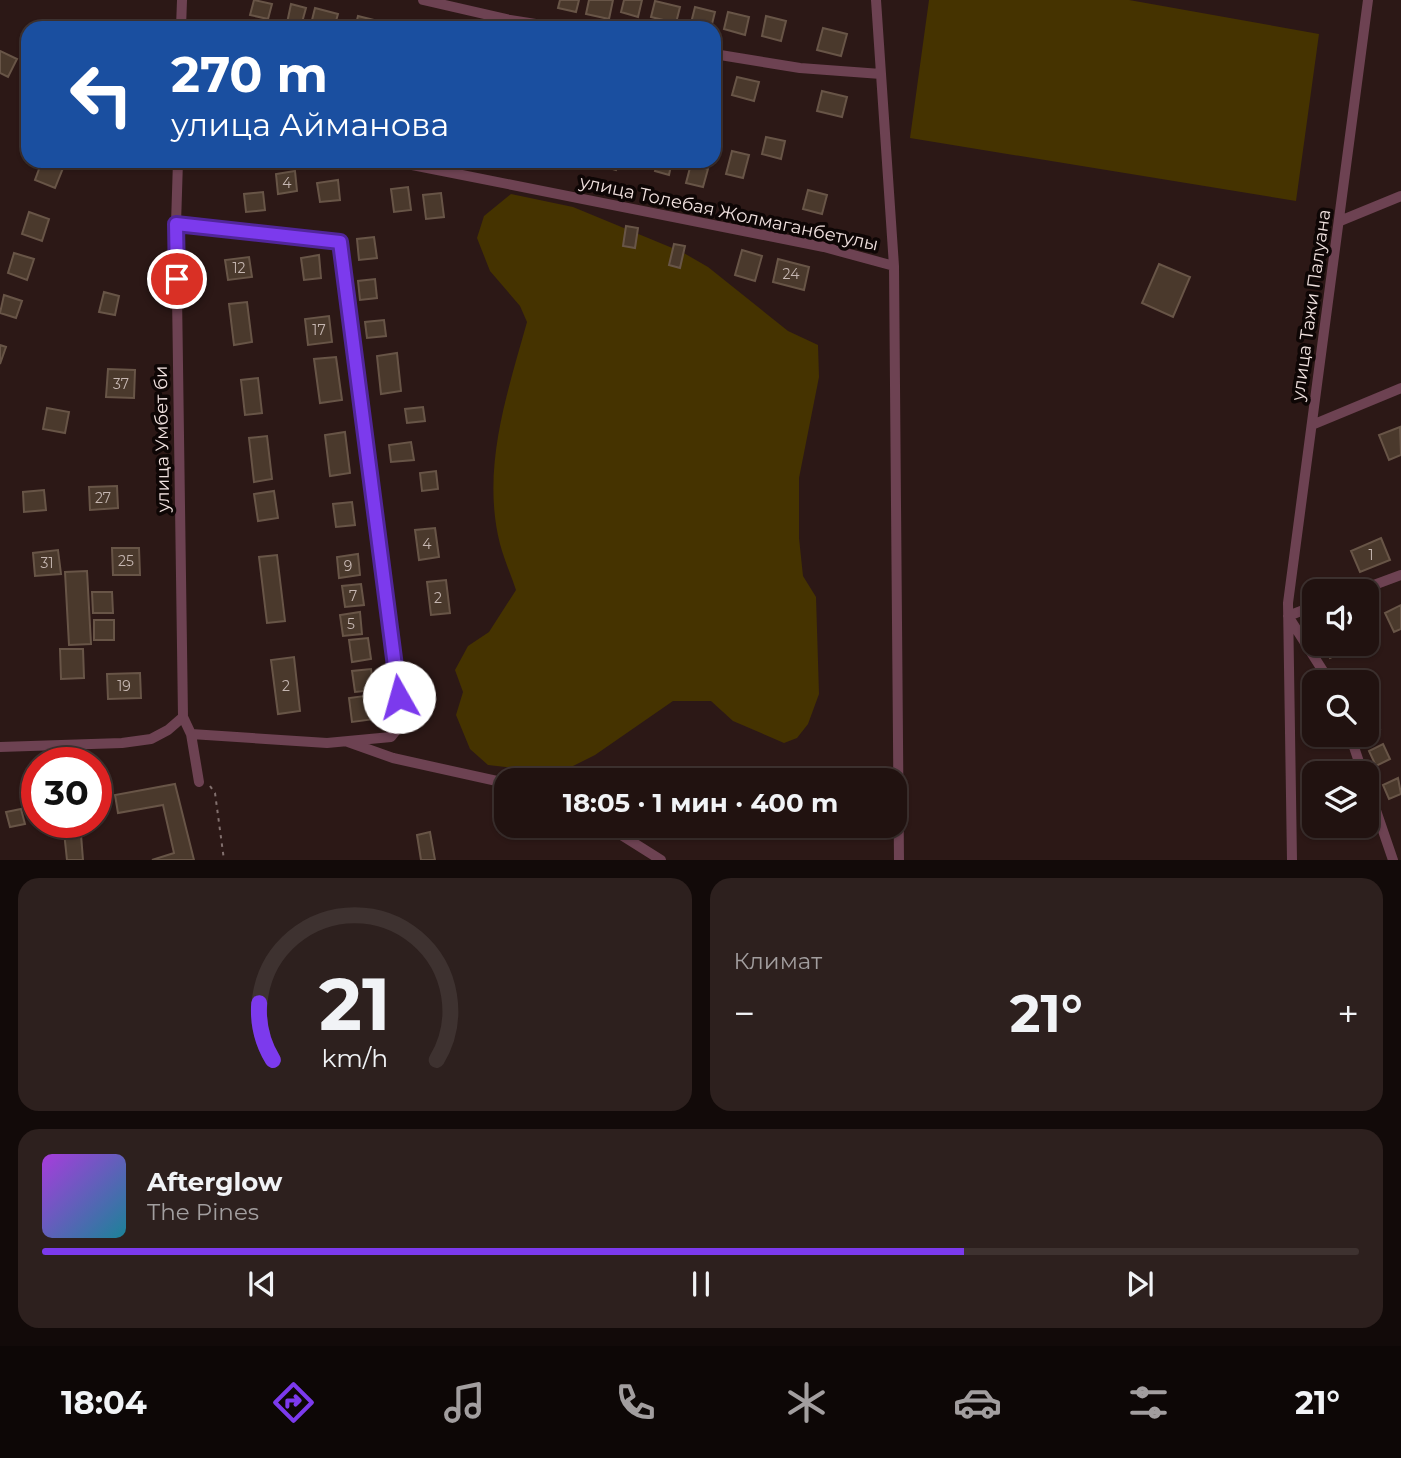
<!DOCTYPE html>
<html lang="ru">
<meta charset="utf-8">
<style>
body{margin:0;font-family:Montserrat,sans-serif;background:#2d201e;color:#f1f3f6;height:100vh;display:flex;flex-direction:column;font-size:26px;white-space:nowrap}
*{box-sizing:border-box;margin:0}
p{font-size:23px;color:#a29e9f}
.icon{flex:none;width:38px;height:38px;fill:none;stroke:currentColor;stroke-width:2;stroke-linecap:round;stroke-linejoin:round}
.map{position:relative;height:860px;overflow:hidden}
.panel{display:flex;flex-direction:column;gap:18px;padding:18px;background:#120a09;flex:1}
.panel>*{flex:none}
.guide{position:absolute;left:21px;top:21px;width:700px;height:147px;border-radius:21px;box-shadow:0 2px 5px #0004,0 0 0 2px #3e3230;background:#1a4fa0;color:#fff;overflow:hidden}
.controls{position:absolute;left:1302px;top:579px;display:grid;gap:14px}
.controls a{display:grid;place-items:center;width:77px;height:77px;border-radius:14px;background:#211210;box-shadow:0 2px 5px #0004,0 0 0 2px #3e3230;font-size:35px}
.speed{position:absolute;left:21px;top:747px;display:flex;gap:14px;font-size:35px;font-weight:700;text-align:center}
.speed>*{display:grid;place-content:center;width:91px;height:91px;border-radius:50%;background:#211210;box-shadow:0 2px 5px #0004,0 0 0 2px #3e3230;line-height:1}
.speed .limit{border:10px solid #d22;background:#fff;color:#111}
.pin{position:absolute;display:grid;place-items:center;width:60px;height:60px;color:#fff;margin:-30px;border:4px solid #fff;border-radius:50%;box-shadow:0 2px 7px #0007}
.me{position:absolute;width:77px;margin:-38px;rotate:353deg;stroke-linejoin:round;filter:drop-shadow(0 0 5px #0008)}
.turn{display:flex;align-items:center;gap:24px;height:147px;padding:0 35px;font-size:32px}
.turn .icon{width:91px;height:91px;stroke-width:2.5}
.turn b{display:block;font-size:49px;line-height:60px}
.big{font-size:52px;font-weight:700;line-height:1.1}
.panel .widget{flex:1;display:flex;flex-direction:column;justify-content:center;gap:10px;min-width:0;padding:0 24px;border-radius:21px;background:#2d201e}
.panel .dial{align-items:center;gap:0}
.dial svg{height:182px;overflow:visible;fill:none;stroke:#3e3230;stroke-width:7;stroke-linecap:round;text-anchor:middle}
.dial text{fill:#f1f3f6;stroke:none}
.song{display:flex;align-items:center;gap:21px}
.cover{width:84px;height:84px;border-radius:10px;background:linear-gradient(135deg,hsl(280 70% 55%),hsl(190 70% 35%))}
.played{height:7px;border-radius:4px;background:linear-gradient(90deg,#7c3aed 70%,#3e3230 70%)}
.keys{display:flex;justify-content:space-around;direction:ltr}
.heat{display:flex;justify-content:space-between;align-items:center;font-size:38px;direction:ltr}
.panel .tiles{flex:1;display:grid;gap:18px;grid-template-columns:1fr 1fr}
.widget:last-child{grid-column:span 2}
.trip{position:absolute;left:494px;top:768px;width:413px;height:70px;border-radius:21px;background:#211210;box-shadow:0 2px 5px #0004,0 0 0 2px #3e3230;font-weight:700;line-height:70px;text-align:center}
.tabs{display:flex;height:112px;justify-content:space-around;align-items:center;background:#0d0706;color:#a29e9f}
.tabs .icon{width:49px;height:49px}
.tabs .active{color:#7c3aed}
.tabs b{font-size:32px;color:#f1f3f6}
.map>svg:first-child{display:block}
.green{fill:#453300}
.building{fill:#4a392c;stroke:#685547;stroke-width:2}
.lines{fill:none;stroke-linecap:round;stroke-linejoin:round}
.path{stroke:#82706e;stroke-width:2;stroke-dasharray:3.5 5;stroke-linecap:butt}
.minor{stroke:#6d4252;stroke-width:10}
.route-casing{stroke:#51269a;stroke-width:18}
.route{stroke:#7c3aed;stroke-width:12}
.labels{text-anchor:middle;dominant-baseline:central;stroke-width:7;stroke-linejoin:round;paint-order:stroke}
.number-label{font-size:14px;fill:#c6b7b2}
.street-label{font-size:18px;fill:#f0e1df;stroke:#0e0605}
</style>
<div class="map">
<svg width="1401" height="860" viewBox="0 0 1401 860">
<rect width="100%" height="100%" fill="#2c1816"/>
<!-- green -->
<path class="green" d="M929 0H1129L1319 34 1296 201 910 138Z
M511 194 573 207 682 252 708 267 788 331 818 345 819 377 799 478V538L803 576 816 597 819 694 808 724 797 738 784 743 733 721 711 701H673L595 755 573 766 542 771 488 765 470 749 456 715 463 692 455 670 468 646 489 632 516 590C511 575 504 559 500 544 481 469 507 394 527 322L520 306 490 271 477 238 484 216Z"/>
<!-- building -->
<path class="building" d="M254 0 272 4 268 19 250 15Z
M560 0H579L576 12 558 8Z
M589 0H613L609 19 586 14Z
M624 0H642L638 17 621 12Z
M655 1 680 7 676 23 651 17Z
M291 4 306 8 301 26 287 23Z
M695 7 715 12 711 28 690 27Z
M315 8 338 14 334 28H310Z
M728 12 749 17 745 35 724 29Z
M358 16 378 21 376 28H355Z
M766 16 786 21 781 41 762 36Z
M823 28 847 34 841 56 817 50Z
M0 51 17 59 8 77 0 73Z
M737 77 759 82 754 101 732 95Z
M822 91 847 97 842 117 817 111Z
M766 137 785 141 781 159 762 154Z
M732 151 749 155 743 178 726 174Z
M42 161 63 168 55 188 35 180Z
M585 161H619L616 170Z
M658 161H672L669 175 655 171Z
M691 164 708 169 703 187 686 183Z
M295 171 297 191 278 194 276 174Z
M338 180 340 200 320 202 317 183Z
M408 187 411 210 394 212 391 189Z
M808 190 827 195 822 214 803 209Z
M263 192 265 210 246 212 244 194Z
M441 193 444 217 426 219 423 195Z
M29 212 49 219 42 241 22 234Z
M626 226 638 228 635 248 623 246Z
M374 237 377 258 359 260 357 239Z
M674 244 685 246 680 268 669 265Z
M742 250 762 256 755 281 735 275Z
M14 253 34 259 27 280 8 273Z
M319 255 321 278 304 280 301 258Z
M249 257 252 277 228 280 225 260Z
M778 259 809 267 804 290 773 282Z
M1159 264 1190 277 1173 317 1142 303Z
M375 279 377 298 360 300 358 281Z
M104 292 119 296 115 315 99 312Z
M4 295 22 301 16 318 0 313Z
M247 302 252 342 234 345 229 304Z
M329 316 332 342 308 345 305 319Z
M384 320 386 336 367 338 365 322Z
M0 345 6 347 0 364Z
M397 353 401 391 381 394 377 356Z
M336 357 342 400 320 403 314 359Z
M108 369 135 370 134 398 106 397Z
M258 378 262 413 245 415 241 380Z
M423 407 425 421 407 423 405 409Z
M47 408 69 412 65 433 43 429Z
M1400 427 1401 455 1389 460 1379 435Z
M345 432 350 473 330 476 325 435Z
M267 436 272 479 254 482 249 438Z
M411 442 414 460 391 462 389 445Z
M436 471 438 489 422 491 420 473Z
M117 486 118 508 90 510 89 487Z
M44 490 46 510 24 512 23 492Z
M274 491 278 518 258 521 254 494Z
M352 502 355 525 336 527 333 504Z
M435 528 439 557 419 560 415 530Z
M1381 538 1390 560 1360 572 1351 551Z
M112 548H139L140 575H113Z
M58 550 61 574 35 576 33 553Z
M358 554 360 575 339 578 337 557Z
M277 555 285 621 267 623 259 557Z
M87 571 91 644 69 645 65 572Z
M446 580 450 613 431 615 427 582Z
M361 584 364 605 345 607 342 586Z
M92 592H112L113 613H93Z
M1401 605V629L1394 632 1385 613Z
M360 612 362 634 343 636 340 615Z
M1370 618 1378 637 1367 643V620Z
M94 620H114V640H94Z
M368 638 371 659 352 662 349 640Z
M1323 644H1346L1348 650 1330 658Z
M60 649H83L84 678 61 679Z
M294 657 300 711 278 714 271 660Z
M371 669 374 690 355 692 352 671Z
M140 673 141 698 108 699 107 674Z
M372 695 375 719 352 722 349 698Z
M1371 711 1380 729 1367 735V713Z
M1383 744 1390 759 1376 766 1369 751Z
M1398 778 1401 794 1389 799 1383 785Z
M175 784 194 860H152L174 853 163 805 118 813 115 795Z
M21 809 25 824 10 827 6 812Z
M63 822H80L83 860H67Z
M430 832 435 860H421L417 835Z"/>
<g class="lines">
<!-- path -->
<path class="path" d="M210 786 215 793 224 860"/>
<!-- minor -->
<path class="minor" d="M423 0 510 20 561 28
M876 0 894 266 899 860
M181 28 182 0
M714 54 800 68 881 74
M178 161 176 224 183 717 191 734 199 782
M392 161 824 247 894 266
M1340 221 1401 196
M176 224 339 242 402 723 391 737 327 743 191 734
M1312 425 1401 388
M1355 592 1401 575
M1314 606 1288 616 1330 682
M1350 735 1363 774
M348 742 393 758 506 783
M0 747 122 743 151 739 168 730 183 717
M1367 784 1393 860
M607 826 661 860
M1292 860 1288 603 1368 0"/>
</g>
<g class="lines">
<defs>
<path id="route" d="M177 279 176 224 340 242 399 697"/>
</defs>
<!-- route casing -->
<use href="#route" class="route-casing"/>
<!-- route -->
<use href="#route" class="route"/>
</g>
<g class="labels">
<!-- number labels -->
<g class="number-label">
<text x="287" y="183">4</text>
<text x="239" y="268">12</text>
<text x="791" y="274">24</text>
<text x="319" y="330">17</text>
<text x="121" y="384">37</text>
<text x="103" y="498">27</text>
<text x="427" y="544">4</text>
<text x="1371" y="555">1</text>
<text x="126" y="561">25</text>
<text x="47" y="563">31</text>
<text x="348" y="566">9</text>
<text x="353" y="596">7</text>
<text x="438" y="598">2</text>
<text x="351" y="624">5</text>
<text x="124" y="686">19</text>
<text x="286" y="686">2</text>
</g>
<!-- street labels -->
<g class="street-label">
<text transform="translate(729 213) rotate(12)">улица Толебая Жолмаганбетулы</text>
<text transform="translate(1311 305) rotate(-82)">улица Тажи Палуана</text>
<text transform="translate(162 439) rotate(-91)">улица Умбет би</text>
</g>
</g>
</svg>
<div class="controls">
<a><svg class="icon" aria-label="sound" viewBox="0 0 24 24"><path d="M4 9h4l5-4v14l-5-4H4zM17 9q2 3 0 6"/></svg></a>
<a><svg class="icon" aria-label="search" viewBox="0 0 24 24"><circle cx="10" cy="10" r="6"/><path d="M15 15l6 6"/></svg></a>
<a><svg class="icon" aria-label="layers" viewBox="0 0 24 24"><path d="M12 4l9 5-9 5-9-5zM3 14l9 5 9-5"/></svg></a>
</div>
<div class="speed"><div class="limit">30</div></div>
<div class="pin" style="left:177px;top:279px;background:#d93025"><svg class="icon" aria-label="arrive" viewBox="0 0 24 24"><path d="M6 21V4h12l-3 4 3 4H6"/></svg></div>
<svg class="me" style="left:399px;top:697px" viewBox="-20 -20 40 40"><circle r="19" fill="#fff"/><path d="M0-13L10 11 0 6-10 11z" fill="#7c3aed"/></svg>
<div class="trip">18:05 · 1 мин · 400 m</div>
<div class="guide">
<div class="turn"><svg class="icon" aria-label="left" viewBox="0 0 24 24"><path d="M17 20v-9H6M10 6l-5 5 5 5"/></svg><div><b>270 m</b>улица Айманова</div></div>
</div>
</div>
<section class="panel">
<div class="tiles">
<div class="widget dial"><svg viewBox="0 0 100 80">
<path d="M14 69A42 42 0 1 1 86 69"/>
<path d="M14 69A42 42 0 0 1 8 44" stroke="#7c3aed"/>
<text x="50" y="56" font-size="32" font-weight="700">21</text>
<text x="50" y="72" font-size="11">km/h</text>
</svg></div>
<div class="widget"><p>Климат</p>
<div class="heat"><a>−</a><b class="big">21°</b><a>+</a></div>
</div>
<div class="widget">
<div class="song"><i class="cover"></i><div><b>Afterglow</b><p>The Pines</p></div></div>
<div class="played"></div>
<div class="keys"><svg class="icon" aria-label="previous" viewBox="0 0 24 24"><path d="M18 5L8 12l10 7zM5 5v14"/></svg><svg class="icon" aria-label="pause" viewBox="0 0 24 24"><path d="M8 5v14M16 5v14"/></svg><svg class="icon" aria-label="next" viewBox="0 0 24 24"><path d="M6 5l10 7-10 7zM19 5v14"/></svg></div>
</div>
</div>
</section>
<nav class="tabs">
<b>18:04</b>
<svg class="icon active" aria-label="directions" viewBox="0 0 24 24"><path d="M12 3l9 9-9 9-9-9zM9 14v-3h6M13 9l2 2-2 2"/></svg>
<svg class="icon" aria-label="music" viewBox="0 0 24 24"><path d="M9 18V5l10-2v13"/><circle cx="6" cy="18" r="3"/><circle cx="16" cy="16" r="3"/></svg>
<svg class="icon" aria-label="phone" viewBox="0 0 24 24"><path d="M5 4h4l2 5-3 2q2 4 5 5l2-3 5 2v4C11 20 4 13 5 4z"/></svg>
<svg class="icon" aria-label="climate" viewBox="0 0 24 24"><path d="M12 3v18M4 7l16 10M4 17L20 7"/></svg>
<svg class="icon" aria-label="car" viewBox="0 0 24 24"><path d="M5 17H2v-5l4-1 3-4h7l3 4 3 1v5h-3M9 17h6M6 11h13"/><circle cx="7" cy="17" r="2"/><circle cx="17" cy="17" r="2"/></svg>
<svg class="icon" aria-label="filters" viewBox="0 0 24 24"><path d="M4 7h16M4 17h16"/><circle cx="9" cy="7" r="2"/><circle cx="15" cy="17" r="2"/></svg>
<b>21°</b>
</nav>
